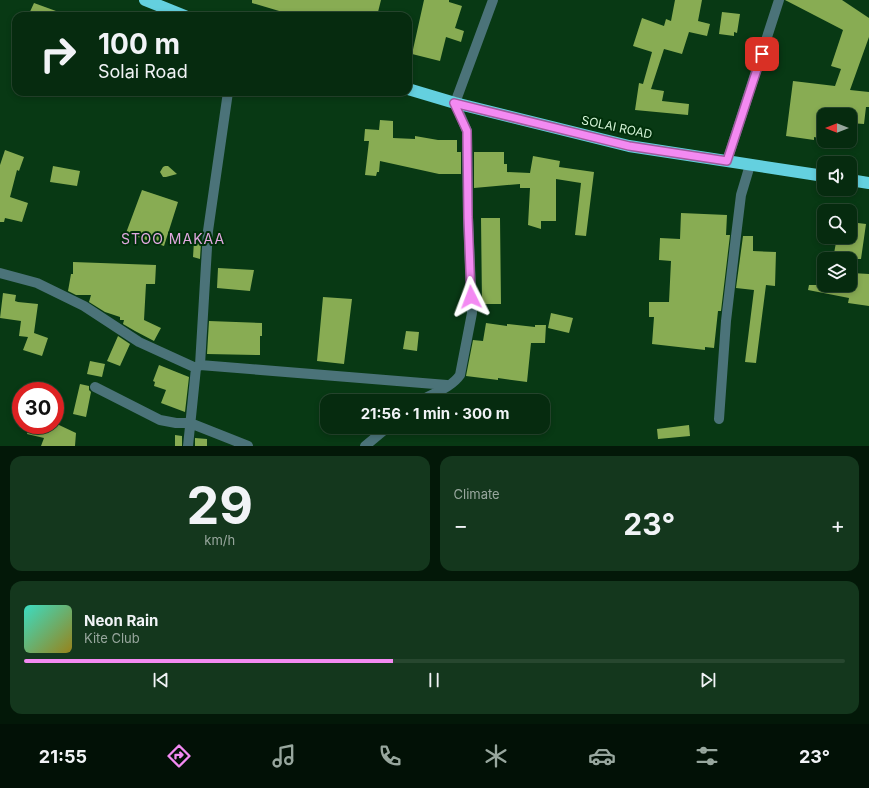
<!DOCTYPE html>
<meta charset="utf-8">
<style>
body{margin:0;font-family:Inter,sans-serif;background:#14371d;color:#f1f3f6;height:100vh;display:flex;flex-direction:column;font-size:15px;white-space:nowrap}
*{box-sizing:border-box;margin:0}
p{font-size:13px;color:#98a79e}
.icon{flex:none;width:22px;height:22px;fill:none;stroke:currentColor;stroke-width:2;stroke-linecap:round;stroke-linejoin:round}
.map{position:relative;height:446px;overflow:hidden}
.sheet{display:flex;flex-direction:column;gap:10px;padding:10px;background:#031808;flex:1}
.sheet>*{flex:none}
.top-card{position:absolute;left:12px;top:12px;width:400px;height:84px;border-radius:12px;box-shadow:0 2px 6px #0003,0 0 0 1px #27472f;background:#062b0f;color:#f1f3f6;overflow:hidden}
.needle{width:26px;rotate:270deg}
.fabs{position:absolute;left:817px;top:108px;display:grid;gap:8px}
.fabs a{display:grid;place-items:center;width:40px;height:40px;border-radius:8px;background:#062b0f;box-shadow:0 2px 6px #0003,0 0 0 1px #27472f;font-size:20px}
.speed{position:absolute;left:12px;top:382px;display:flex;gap:8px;font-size:20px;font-weight:700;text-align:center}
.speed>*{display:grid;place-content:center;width:52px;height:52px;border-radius:50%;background:#062b0f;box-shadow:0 2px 6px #0003,0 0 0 1px #27472f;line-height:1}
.speed .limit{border:6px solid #d22;background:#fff;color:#111}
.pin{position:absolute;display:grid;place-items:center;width:34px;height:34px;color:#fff;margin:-17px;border-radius:8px;box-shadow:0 2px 6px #0006}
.me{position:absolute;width:44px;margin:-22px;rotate:357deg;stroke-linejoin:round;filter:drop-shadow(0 0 3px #0008)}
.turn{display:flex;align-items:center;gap:14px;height:84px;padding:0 20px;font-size:18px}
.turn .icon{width:52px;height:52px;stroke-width:2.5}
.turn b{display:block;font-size:28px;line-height:34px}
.big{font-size:30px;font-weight:700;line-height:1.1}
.sheet .tile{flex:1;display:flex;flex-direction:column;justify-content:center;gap:6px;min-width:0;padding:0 14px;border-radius:12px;background:#14371d}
.sheet .dial{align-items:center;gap:0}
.dial b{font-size:52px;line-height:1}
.song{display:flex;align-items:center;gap:12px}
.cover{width:48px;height:48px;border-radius:6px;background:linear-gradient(135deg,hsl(170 70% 55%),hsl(50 70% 35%))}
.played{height:4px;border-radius:2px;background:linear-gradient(90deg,#f38af2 45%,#27472f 45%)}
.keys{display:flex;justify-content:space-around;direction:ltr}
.heat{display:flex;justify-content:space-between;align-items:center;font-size:22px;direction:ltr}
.sheet .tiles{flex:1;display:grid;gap:10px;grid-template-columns:1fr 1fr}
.tile:last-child{grid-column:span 2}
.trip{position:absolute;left:320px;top:394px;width:230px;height:40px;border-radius:12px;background:#062b0f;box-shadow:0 2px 6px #0003,0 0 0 1px #27472f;font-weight:700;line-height:40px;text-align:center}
.tabs{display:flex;height:64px;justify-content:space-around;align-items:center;background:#021106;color:#98a79e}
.tabs .icon{width:28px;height:28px}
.tabs .on{color:#f38af2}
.tabs b{font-size:18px;color:#f1f3f6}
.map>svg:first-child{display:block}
.building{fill:#88ac53}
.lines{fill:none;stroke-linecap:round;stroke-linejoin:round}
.minor{stroke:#4b7379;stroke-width:10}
.highway{stroke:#64d0df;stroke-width:12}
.route-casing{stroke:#9e5a9d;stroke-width:10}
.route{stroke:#f38af2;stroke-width:7}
.labels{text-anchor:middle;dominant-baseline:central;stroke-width:4;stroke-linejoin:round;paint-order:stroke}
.street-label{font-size:12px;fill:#d6f6d9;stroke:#002f0a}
.quarter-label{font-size:14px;letter-spacing:1px;fill:#e1a8e0;stroke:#002f0a}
</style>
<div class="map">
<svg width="869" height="446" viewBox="0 0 869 446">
<rect width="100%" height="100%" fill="#083914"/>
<!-- building -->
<path class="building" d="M252 0H381L377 16H296L252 3Z
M424 0H449V2L462 6 455 28 464 31 461 42 446 37 440 61 412 54Z
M675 0H702L698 21 710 24 707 36 689 32 682 54 664 49 651 89 664 91 662 101 689 104 688 115 635 110 639 83 643 84 652 52 633 46 642 18 664 26 666 19 671 21Z
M785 0H842L869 18V37L850 90 869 92V107H866L864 124 850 123V115H824V139L814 137V140L786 136 793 81 835 86 841 69 831 66 843 30Z
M34 3 67 15V16H28Z
M722 12 740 14 737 33 734 32V36L719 34Z
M380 120 393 121V138L415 139V136L438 140H457V152H461V174H439L380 161 379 172H377L376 176 365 175 369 141H364L365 129 379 130Z
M5 150 24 157 19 171 17 170 10 197 28 203 22 222 5 218 4 222H0V165Z
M474 152H504V164H507V172L530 173 533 156 560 161 559 167 594 172 586 236 575 235 581 183 556 179V221H541V229L528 225 530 188H520V184L474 188Z
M53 166 80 171 77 186 50 182Z
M165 166H168L177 174 166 177H163L160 172 163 167Z
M142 190 178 202 164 246 126 233Z
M681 213 727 215 726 235H730L721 311H718L714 348 705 347V350L652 344 654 317H649V302H669L671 261 659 260 660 238 680 239Z
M481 218H500L501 304H482Z
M850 222 866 224 861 259H833L837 237H850Z
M743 236H753V251L776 252 775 286 766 285 756 363 745 362 754 290 736 288Z
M194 241 201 242 200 259 193 257Z
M73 262 156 265 155 284H146L144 320 161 328 154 341 135 331 123 324 124 320H120V317L105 312 89 302 91 295H76L68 291 71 274H73Z
M218 268 254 270 250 291 217 288Z
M852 273 869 274V306L848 303 849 298 808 290 809 285H850Z
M3 293 16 295 15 301 18 302 38 304 34 333 48 338 42 356 23 350 28 337 19 336 21 321 0 318Z
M323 297 352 299 344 364 317 361Z
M551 313 573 318 569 333 548 328Z
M209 321 262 323V336H260V355L207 354Z
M486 323 507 326V324L535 327V325H546L545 343H531L527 382 498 378V380L466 376 473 340 483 341Z
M406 331 419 332 417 351 403 349Z
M118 336 130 344 120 366 107 361Z
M90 361 105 364 102 377 87 374Z
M159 365 189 377 185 412 161 403 166 390 154 386 155 382 153 381Z
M80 384 89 386V390L91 392 86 417 73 414Z
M30 425 43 428 44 425H59L76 433 75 446H41L44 438 27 434Z
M689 425 690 436 658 439 657 429Z
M175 435 182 436V446H175Z
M195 438 207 439V446H195Z"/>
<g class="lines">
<!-- minor -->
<path class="minor" d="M727 161 779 0
M0 273 37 283 84 306 139 342 196 368
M200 365 447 385
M95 387 160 420 176 423H190L248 446
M420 401C433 393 451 388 460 375L472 313 468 217 467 131 455 103 493 0
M719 419 726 321 736 236 741 195 750 165
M188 446 196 368 200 365 208 231 228 92
M365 446 388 427"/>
<!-- highway -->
<path class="highway" d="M145 0 185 16
M408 89 455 103 629 146 824 176
M850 180 869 183"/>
</g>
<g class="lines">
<defs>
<path id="route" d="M471 297 468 217 467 131 454 103 629 146 727 161 762 54"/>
</defs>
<!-- route casing -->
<use href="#route" class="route-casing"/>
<!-- route -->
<use href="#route" class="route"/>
</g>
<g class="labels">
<!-- street labels -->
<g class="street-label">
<text transform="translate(617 127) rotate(12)">SOLAI ROAD</text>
</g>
<!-- quarter labels -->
<g class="quarter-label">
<text x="173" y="238">STOO MAKAA</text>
</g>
</g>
</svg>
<div class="fabs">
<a><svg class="needle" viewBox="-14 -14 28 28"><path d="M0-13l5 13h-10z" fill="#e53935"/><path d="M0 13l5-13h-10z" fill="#98a79e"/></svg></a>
<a><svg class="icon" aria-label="sound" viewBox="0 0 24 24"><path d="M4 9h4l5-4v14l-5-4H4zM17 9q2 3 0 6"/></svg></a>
<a><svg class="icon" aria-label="search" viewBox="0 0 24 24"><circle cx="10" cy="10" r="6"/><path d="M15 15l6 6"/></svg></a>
<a><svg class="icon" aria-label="layers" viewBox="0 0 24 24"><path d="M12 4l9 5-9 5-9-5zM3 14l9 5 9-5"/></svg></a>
</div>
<div class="speed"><div class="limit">30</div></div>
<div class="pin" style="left:762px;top:54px;background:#d93025"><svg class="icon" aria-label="arrive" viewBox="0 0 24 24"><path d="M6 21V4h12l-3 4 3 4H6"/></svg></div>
<svg class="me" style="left:471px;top:297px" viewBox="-20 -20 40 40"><path d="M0-17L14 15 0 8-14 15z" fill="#f38af2" stroke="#fff" stroke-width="4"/></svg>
<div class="trip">21:56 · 1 min · 300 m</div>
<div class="top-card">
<div class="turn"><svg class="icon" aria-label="right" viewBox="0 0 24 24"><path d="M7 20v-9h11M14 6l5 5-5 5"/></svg><div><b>100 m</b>Solai Road</div></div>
</div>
</div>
<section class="sheet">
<div class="tiles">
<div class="tile dial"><b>29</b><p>km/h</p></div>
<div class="tile"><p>Climate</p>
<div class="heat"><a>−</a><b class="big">23°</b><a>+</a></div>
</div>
<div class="tile">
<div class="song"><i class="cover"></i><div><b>Neon Rain</b><p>Kite Club</p></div></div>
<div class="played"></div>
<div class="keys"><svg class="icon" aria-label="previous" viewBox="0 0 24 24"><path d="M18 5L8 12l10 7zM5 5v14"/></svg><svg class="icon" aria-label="pause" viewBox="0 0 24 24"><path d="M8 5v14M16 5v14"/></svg><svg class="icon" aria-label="next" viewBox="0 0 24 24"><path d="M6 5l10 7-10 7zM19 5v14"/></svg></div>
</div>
</div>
</section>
<nav class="tabs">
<b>21:55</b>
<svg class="icon on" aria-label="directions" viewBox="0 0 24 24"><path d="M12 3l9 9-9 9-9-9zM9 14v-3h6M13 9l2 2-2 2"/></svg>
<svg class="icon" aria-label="music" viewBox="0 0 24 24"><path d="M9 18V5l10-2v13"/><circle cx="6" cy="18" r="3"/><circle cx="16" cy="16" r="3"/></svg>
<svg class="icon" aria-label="phone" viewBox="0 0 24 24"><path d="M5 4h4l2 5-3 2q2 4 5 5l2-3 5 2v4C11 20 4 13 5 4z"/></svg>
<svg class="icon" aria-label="climate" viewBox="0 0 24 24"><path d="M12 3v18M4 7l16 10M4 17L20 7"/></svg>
<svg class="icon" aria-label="car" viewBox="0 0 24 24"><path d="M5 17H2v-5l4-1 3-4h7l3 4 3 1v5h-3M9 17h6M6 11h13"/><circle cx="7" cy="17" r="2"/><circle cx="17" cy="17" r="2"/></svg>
<svg class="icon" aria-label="filters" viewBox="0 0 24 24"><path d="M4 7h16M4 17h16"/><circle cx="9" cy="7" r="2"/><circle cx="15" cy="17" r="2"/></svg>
<b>23°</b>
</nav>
